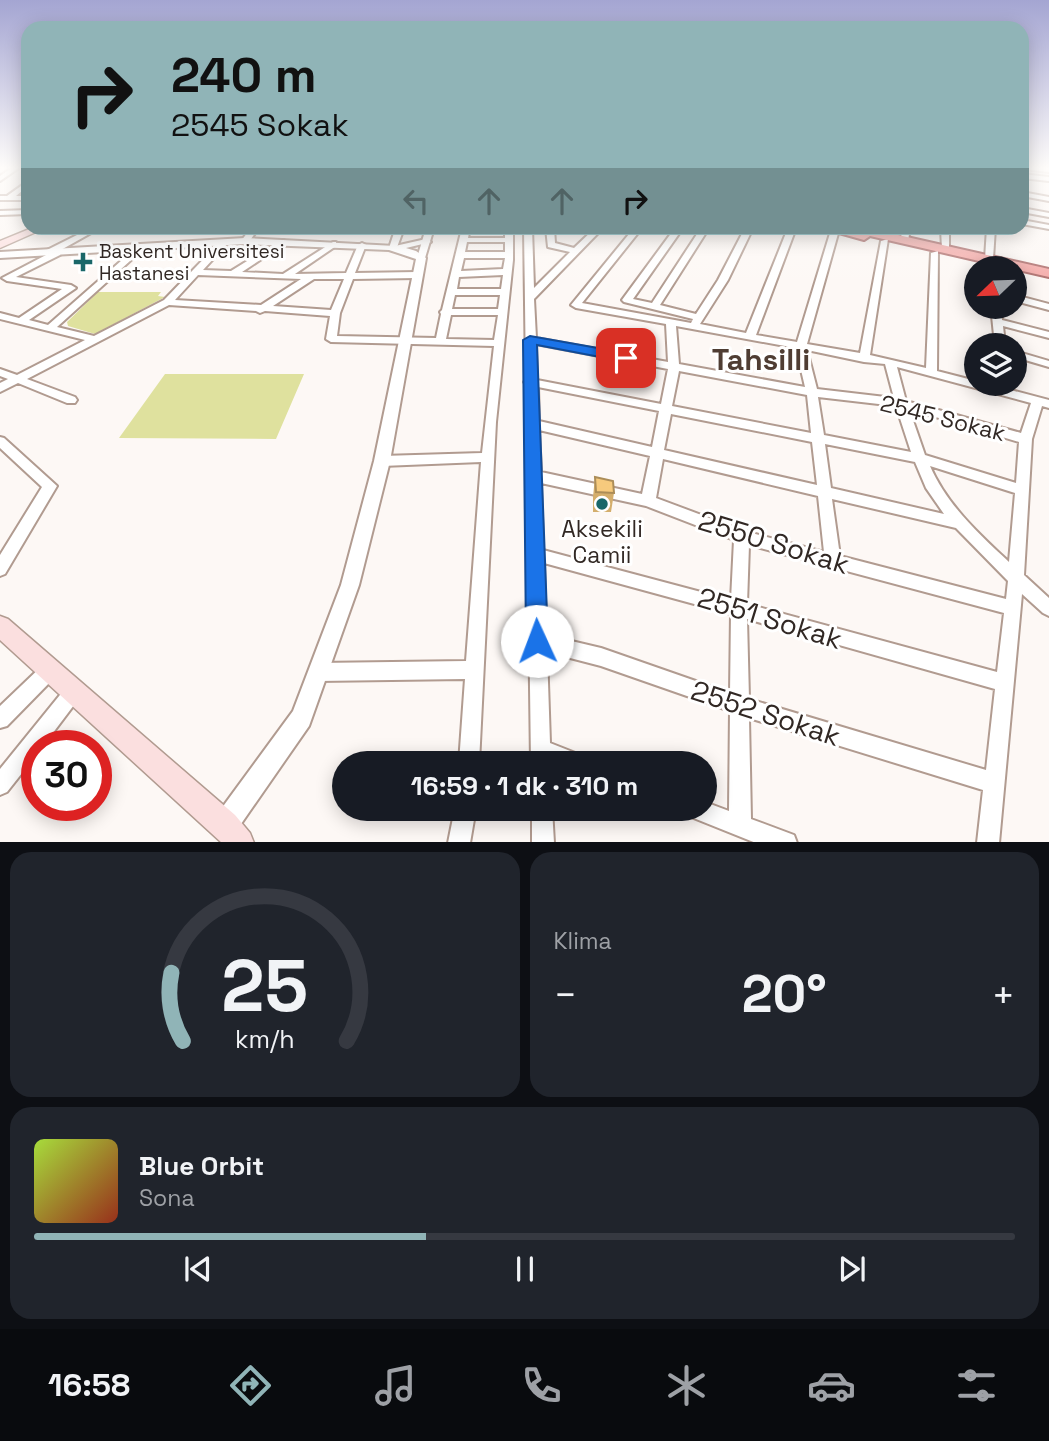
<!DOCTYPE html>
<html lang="tr">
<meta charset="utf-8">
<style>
body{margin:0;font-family:"Space Grotesk",sans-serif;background:#20242c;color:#f1f3f6;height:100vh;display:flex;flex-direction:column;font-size:26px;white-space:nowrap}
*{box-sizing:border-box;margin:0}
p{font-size:23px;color:#9ea1a6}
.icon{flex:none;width:38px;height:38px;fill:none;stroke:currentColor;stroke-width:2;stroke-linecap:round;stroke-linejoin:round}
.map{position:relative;height:842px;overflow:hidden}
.panel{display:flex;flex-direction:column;gap:10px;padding:10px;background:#0d0f14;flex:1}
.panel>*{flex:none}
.guide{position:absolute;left:21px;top:21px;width:1008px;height:214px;border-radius:21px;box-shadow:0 4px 18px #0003;background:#90b4b7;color:#111;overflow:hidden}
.needle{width:46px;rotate:247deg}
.buttons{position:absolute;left:964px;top:256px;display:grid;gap:14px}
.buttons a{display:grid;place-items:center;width:63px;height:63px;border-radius:50%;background:#171b24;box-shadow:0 4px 18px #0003;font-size:35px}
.speed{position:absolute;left:21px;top:730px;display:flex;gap:14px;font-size:35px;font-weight:700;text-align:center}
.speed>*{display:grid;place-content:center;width:91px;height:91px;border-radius:50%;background:#171b24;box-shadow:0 4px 18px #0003;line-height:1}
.speed .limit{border:10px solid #d22;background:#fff;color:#111}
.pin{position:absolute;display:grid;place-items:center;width:60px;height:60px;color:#fff;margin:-30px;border-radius:14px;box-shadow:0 4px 10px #0006}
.me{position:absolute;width:77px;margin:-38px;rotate:358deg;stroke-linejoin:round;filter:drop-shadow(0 0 5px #0008)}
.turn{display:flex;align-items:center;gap:24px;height:147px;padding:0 35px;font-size:32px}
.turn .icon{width:91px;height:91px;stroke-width:2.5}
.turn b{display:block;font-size:49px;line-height:60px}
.lanes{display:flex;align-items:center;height:66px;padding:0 35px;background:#0003;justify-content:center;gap:35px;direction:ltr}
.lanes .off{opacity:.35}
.big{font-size:52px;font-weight:700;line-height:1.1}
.panel .card{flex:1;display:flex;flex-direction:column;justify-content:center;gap:10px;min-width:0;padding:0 24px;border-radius:21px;background:#20242c}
.panel .dial{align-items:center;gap:0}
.dial svg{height:182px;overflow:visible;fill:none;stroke:#363941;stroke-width:7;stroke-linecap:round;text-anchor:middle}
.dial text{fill:#f1f3f6;stroke:none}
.song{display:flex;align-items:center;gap:21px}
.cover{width:84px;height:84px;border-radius:10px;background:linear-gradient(135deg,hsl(80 70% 55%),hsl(10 70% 35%))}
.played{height:7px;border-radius:4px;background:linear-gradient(90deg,#90b4b7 40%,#363941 40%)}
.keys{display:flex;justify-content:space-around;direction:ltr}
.heat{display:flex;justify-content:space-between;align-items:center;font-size:38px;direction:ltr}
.panel .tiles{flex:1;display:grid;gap:10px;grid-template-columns:1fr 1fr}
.card:last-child{grid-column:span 2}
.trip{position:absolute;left:332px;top:751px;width:385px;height:70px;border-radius:35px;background:#171b24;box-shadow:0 4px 18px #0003;font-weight:700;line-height:70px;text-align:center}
.dock{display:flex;height:112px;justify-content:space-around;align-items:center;background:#090b0e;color:#9ea1a6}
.dock .icon{width:49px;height:49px}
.dock .selected{color:#90b4b7}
.dock b{font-size:32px;color:#f1f3f6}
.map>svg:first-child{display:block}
.green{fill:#dfe19e}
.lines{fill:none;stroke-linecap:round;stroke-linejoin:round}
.minor-casing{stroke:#b19b90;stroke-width:4}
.tertiary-casing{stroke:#b19b90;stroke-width:4}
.secondary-casing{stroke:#b19b90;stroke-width:3}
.trunk-casing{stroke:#ae6e6c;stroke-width:4}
.minor{fill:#fff;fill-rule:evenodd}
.tertiary{fill:#fff;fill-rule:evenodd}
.secondary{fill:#fbdfdf;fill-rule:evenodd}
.trunk{fill:#f4aaa8;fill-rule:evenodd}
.wall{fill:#d4ae6c}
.building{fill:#f6ca7d;stroke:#ac8d58;stroke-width:2}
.route{fill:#1a73e8;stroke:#114b97;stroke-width:2}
.poi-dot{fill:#196769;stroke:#fff;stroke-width:2.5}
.labels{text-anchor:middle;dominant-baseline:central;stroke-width:6;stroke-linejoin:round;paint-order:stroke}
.far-poi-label{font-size:19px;fill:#312824;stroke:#fff;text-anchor:start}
.street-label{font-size:23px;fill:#312824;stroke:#fff}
.poi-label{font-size:23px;fill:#312824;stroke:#fff}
.near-street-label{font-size:28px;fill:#312824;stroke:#fff}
.district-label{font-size:30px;font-weight:bold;fill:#4f3d33;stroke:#fff}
</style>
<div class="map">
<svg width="1049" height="843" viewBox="0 0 1049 843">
<rect width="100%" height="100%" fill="#fdf8f5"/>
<!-- green -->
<path class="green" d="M98 292H161L158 296 165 297 95 334 68 326 67 322Z
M165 374H304L276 439 119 438Z"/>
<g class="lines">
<defs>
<path id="minor" d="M13 167H20L0 181V176Z
M1022 167 1049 168V172L1025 169Z
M1022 174 1049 177V181L1022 178Z
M28 181V186L16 196H28V200H0V196H7Z
M1022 192 1049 197V201L1022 196Z
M1022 208 1049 213V217L1022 212Z
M28 210V214L0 215V211Z
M1022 220 1049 225V229L1022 224Z
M91 228H100L59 251 61 253 60 255 16 277 71 285 76 288 29 320 48 325 138 246 141 247V251L57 327 94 336 164 300 221 241 228 243 203 270 231 271 281 240H284V244L242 272 283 274 333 242H336V246L295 274 346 273 358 245 362 243 366 245 355 273 417 272 421 275 417 278 353 279 340 313 337 336 436 338 441 314 440 312 442 310 462 228H470L468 238H505V228H513V260L496 422 479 763H459L465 679 318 681 312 678 309 672 312 666 318 663 466 661 481 462 382 466 377 464 375 461 377 458 382 456 482 453 494 346 331 342 326 339 330 316 265 311 260 313 256 311 169 305 27 379 75 397 77 400 75 403H67L18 383 0 392V383L8 379 0 376V369L17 375 85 340 0 319V313L19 318 62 289 7 281 2 278 46 255 44 253 45 251ZM467 242H505V252H465ZM464 258H505L503 269 461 271ZM198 275 301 279 261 305 175 300ZM503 275 501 289H457L459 277ZM314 279H344L331 310 273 306ZM455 295H500L498 309H452ZM451 315H498L494 340 446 339Z
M251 228H259L248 243H242L241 241Z
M373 228H404L396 250 389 248 395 230H377Z
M426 228H434L425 258 421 261 417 258Z
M524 228H532L534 288 570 252 548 247 546 228H554L555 243 574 248 595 228H603L534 299 536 338 668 362 666 324 576 308 571 305 634 228H642L582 303 691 323 693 319 624 302 622 300 675 228H683L633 299 652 303 701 228H709L660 305 696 314 718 280 745 228H753L728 280 700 324 746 333 788 228H796L756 335 797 342 831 230 838 228 839 230 807 344 860 353 881 241 888 239 870 355 926 368 931 253 938 251 937 371 976 381V383H984L1049 400V408L1042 406 1032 439 1024 575 1049 598V616L1043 613 1022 594 999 843H977L983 790 749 718 751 819 794 835 797 843H756L686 815 683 808H705V802L729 811 730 711 601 666 547 652 550 743 583 756 586 763H531L526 385 524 382 526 379ZM676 326 796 348 805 387 679 364ZM536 344 668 369 661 404 537 380ZM807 350 864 362 885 364 894 398 817 389ZM897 367 1031 403 1021 433 906 401ZM679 371 807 395 811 433 672 406ZM538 387 659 411 652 447 539 421ZM818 397 896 406 911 452 824 435ZM909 409 1019 442 1016 483 925 455ZM671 414 812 442 817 485 664 450ZM539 430 650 456 642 494 541 472ZM825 444 915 462 926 488 944 514 831 488ZM663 459 818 496 824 552 744 531 656 498ZM930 466 1015 493 1009 562C979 534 947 505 930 466ZM541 483 646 506 734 540 731 600 543 550ZM832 499 956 528 1008 581 1006 599 840 556ZM749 545 1004 613 997 672 747 604ZM544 563 731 614 730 693 601 648 546 635ZM747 619 995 689 986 770 749 699Z
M902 228H910L908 241 901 239Z
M941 228H949V251L942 249Z
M987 228H995L993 259 989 262 985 259Z
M1015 295 1049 304V310L1015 301Z
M991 306H1001L1002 320 1049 332V338L1003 326 1005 345H995Z
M1015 351 1049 361V367L1015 357Z
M0 437 4 438 57 486 5 574 0 576V555L42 487 0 448Z
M50 661 56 664 59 670 56 676 7 726 0 728V706L44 664Z
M74 682 80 685 83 691 80 697 43 746H37V754L7 792 0 795V769L68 685Z
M455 808H476L470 843H448Z
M532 808H552L554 843H532Z"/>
<path id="tertiary" d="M245 238 395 246 426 239 431 242 406 248 416 251 426 258 390 461 359 585 309 726 234 834 225 837 216 834 213 825 216 816 293 711 341 585 374 461 416 259 389 250 245 244 0 258V252Z"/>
<path id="secondary" d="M32 228H45L0 248V241Z
M0 616 8 619 235 815 250 833 254 843H222L0 640Z"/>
<path id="trunk" d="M821 228H867L1049 269V277L870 236 864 240Z"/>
</defs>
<!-- minor casing -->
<use href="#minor" class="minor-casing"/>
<!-- tertiary casing -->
<use href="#tertiary" class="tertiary-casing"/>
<!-- secondary casing -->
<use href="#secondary" class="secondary-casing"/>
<!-- trunk casing -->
<use href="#trunk" class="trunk-casing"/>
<!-- minor -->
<use href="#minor" class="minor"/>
<!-- tertiary -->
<use href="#tertiary" class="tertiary"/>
<!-- secondary -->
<use href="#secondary" class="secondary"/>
<!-- trunk -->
<use href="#trunk" class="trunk"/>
</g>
<!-- wall -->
<path class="wall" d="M595 477 614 493 611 512H593V497Z"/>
<!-- building -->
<path class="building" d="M595 477 613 481 614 493 596 492Z"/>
<!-- sky -->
<linearGradient id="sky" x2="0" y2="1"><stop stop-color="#a4a5d2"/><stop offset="0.59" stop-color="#fefcfa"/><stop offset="1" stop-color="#fefcfa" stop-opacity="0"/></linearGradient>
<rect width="1049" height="285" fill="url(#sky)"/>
<!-- route -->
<path class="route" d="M530 336 626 353 633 358 626 362 537 345 548 641 545 649 537 652 529 649 526 641 523 340Z"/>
<!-- markers -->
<g class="poi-dot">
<path d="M79.5 251.5h7v7h7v7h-7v7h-7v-7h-7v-7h7z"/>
<circle cx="602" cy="504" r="7"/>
</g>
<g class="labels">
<!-- far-poi labels -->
<g class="far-poi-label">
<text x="99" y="251">Baskent Universitesi<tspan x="99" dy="22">Hastanesi</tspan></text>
</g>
<!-- street labels -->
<g class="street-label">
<text transform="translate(943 418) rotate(14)">2545 Sokak</text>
</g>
<!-- poi labels -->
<g class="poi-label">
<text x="602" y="529">Aksekili<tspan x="602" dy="26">Camii</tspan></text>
</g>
<!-- near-street labels -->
<g class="near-street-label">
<text transform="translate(774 542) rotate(17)">2550 Sokak</text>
<text transform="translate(770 618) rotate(17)">2551 Sokak</text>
<text transform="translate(766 713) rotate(18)">2552 Sokak</text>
</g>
<!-- district labels -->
<g class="district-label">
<text x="761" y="359">Tahsilli</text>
</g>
</g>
</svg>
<div class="buttons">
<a><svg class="needle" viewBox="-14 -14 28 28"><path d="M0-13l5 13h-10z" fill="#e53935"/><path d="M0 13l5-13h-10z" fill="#9ea1a6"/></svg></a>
<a><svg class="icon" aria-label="layers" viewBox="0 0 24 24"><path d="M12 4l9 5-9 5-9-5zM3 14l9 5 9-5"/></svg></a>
</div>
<div class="speed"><div class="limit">30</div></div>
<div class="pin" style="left:626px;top:358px;background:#d93025"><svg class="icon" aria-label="arrive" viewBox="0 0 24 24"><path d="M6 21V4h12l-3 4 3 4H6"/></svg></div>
<svg class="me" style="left:537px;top:641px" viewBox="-20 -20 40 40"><circle r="19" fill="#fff"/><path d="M0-13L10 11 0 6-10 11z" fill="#1a73e8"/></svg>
<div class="trip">16:59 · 1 dk · 310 m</div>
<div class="guide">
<div class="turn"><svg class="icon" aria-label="right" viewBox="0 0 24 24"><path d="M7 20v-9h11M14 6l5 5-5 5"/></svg><div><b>240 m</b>2545 Sokak</div></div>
<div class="lanes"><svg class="icon off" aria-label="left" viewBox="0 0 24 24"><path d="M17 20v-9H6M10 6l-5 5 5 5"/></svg><svg class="icon off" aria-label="ahead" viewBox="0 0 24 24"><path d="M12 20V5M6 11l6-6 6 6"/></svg><svg class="icon off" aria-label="ahead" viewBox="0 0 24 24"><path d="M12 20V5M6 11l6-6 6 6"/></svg><svg class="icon" aria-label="right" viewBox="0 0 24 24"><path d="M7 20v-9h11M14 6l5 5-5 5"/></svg></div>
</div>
</div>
<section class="panel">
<div class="tiles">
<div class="card dial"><svg viewBox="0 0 100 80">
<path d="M14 69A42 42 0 1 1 86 69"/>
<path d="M14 69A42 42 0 0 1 9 39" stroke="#90b4b7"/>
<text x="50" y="56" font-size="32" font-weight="700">25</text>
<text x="50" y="72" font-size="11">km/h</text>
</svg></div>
<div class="card"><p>Klima</p>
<div class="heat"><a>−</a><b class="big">20°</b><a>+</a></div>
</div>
<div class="card">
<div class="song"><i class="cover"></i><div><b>Blue Orbit</b><p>Sona</p></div></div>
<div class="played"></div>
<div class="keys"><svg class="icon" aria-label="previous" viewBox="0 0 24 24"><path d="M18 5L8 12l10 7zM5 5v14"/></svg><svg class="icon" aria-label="pause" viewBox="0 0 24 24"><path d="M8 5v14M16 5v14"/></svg><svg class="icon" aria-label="next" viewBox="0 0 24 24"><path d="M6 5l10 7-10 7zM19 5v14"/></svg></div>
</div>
</div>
</section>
<nav class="dock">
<b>16:58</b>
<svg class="icon selected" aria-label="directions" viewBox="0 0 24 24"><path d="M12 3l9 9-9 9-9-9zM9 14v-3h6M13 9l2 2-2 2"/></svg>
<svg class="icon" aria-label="music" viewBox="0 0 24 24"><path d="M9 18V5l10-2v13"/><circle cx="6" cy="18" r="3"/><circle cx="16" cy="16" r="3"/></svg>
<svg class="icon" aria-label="phone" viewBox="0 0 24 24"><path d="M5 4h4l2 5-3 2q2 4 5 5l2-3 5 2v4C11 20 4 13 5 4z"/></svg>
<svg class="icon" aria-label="climate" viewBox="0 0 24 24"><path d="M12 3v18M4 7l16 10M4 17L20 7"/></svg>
<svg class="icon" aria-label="car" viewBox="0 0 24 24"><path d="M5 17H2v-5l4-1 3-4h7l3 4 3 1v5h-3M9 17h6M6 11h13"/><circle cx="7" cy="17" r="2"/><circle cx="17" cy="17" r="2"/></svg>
<svg class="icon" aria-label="filters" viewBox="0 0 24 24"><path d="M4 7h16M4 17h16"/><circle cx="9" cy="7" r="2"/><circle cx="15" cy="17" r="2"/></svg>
</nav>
